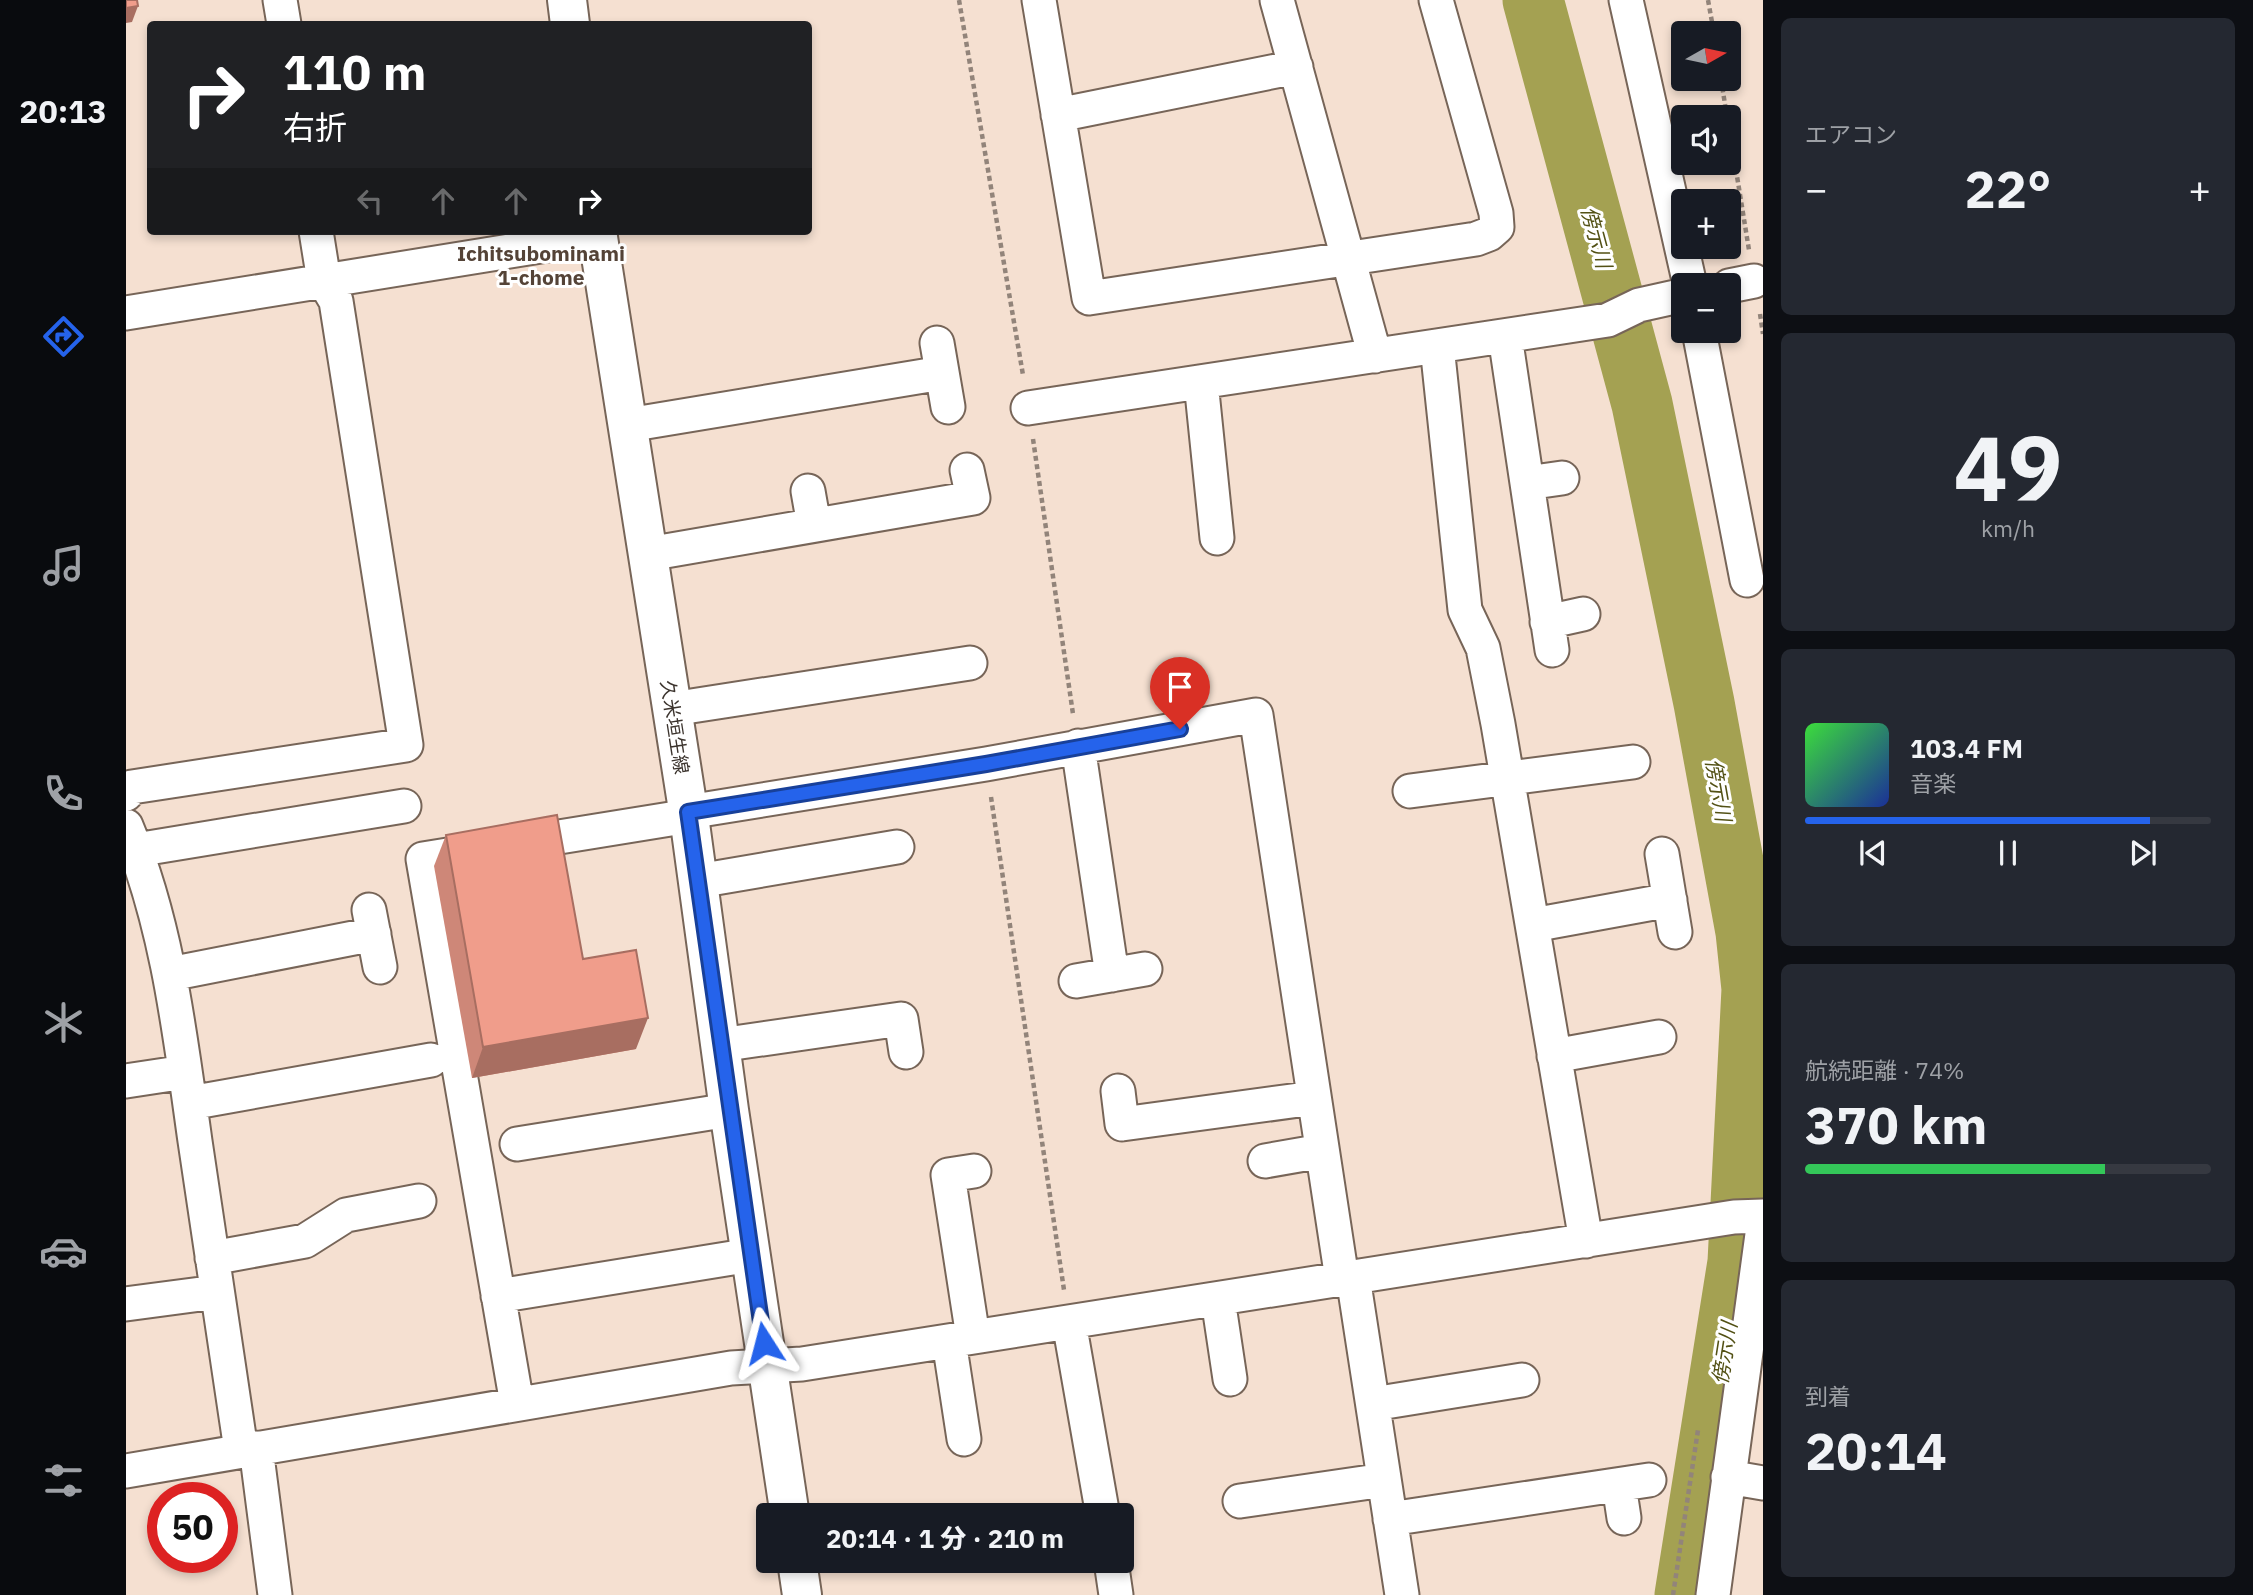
<!DOCTYPE html>
<html lang="ja">
<meta charset="utf-8">
<style>
body{margin:0;font-family:"IBM Plex Sans","Noto Sans JP",sans-serif;background:#242831;color:#f1f3f6;height:100vh;display:flex;flex-direction:column;font-size:26px;white-space:nowrap}
*{box-sizing:border-box;margin:0}
p{font-size:23px;color:#9ea1a6}
.icon{flex:none;width:38px;height:38px;fill:none;stroke:currentColor;stroke-width:2;stroke-linecap:round;stroke-linejoin:round}
.map{position:relative;flex:1;overflow:hidden}
.panel{display:flex;flex-direction:column;gap:18px;padding:18px;background:#0d0f14;width:490px}
.panel>*{flex:none}
.guide{position:absolute;left:21px;top:21px;width:665px;height:214px;border-radius:7px;box-shadow:0 4px 10px #0003;background:#202124;color:#fff;overflow:hidden}
.needle{width:46px;rotate:81deg}
.fabs{position:absolute;left:1545px;top:21px;display:grid;gap:14px}
.fabs a{display:grid;place-items:center;width:70px;height:70px;border-radius:7px;background:#171b24;box-shadow:0 4px 10px #0003;font-size:35px}
.speed{position:absolute;left:21px;top:1482px;display:flex;gap:14px;font-size:35px;font-weight:700;text-align:center}
.speed>*{display:grid;place-content:center;width:91px;height:91px;border-radius:50%;background:#171b24;box-shadow:0 4px 10px #0003;line-height:1}
.speed .limit{border:10px solid #d22;background:#fff;color:#111}
.pin{position:absolute;display:grid;place-items:center;width:60px;height:60px;color:#fff;margin:-72px -30px;border-radius:50% 50% 50% 0;rotate:-45deg;box-shadow:0 0 7px #0007}
.pin .icon{rotate:45deg}
.me{position:absolute;width:77px;margin:-38px;rotate:351deg;stroke-linejoin:round;filter:drop-shadow(0 0 5px #0008)}
.turn{display:flex;align-items:center;gap:24px;height:147px;padding:0 21px;font-size:32px}
.turn .icon{width:91px;height:91px;stroke-width:2.5}
.turn b{display:block;font-size:49px;line-height:60px}
.lanes{display:flex;align-items:center;height:66px;padding:0 21px;background:#0003;justify-content:center;gap:35px;direction:ltr}
.lanes .off{opacity:.35}
.big{font-size:52px;font-weight:800;line-height:1.1}
.panel .widget{flex:1;display:flex;flex-direction:column;justify-content:center;gap:10px;min-width:0;padding:0 24px;border-radius:10px;background:#242831}
.panel .dial{align-items:center;gap:0}
.dial b{font-size:91px;line-height:1}
.song{display:flex;align-items:center;gap:21px}
.cover{width:84px;height:84px;border-radius:10px;background:linear-gradient(135deg,hsl(120 70% 55%),hsl(230 70% 35%))}
.played{height:7px;border-radius:4px;background:linear-gradient(90deg,#2563eb 85%,#363941 85%)}
.keys{display:flex;justify-content:space-around;direction:ltr}
.heat{display:flex;justify-content:space-between;align-items:center;font-size:38px;direction:ltr}
.charge{height:10px;border-radius:5px;background:linear-gradient(90deg,#34c759 74%,#363941 0)}
.trip{position:absolute;left:630px;top:1503px;width:378px;height:70px;border-radius:7px;background:#171b24;box-shadow:0 4px 10px #0003;font-weight:800;line-height:70px;text-align:center}
main{display:flex;flex:1;min-height:0}
.tabs{display:flex;flex-direction:column;width:126px;justify-content:space-around;align-items:center;background:#090b0e;color:#9ea1a6}
.tabs .icon{width:49px;height:49px}
.tabs .on{color:#2563eb}
.tabs b{font-size:32px;color:#f1f3f6}
.map>svg:first-child{display:block}
.lines{fill:none;stroke-linecap:round;stroke-linejoin:round}
.river{stroke:#a4a152;stroke-width:61}
.minor-casing{stroke:#776558;stroke-width:37}
.secondary-casing{stroke:#776558;stroke-width:42}
.path{stroke:#92847a;stroke-width:4.5;stroke-dasharray:5 3.5;stroke-linecap:butt}
.minor{stroke:#fff;stroke-width:33}
.secondary{stroke:#fff;stroke-width:38}
.wall{fill:#ce8778}
.shaded-wall{fill:#a86e61}
.building{fill:#f09d8b;stroke:#a86e61;stroke-width:2}
.route-casing{stroke:#184099;stroke-width:18}
.route{stroke:#2563eb;stroke-width:12}
.labels{text-anchor:middle;dominant-baseline:central;stroke-width:6;stroke-linejoin:round;paint-order:stroke}
.street-label{font-size:19px;fill:#3c342e;stroke:#fff}
.water-label{font-size:21px;font-style:italic;fill:#535115;stroke:#fff}
.neighbourhood-label{font-size:21px;font-weight:bold;fill:#544337;stroke:#fff}
</style>
<main>
<nav class="tabs">
<b>20:13</b>
<svg class="icon on" aria-label="directions" viewBox="0 0 24 24"><path d="M12 3l9 9-9 9-9-9zM9 14v-3h6M13 9l2 2-2 2"/></svg>
<svg class="icon" aria-label="music" viewBox="0 0 24 24"><path d="M9 18V5l10-2v13"/><circle cx="6" cy="18" r="3"/><circle cx="16" cy="16" r="3"/></svg>
<svg class="icon" aria-label="phone" viewBox="0 0 24 24"><path d="M5 4h4l2 5-3 2q2 4 5 5l2-3 5 2v4C11 20 4 13 5 4z"/></svg>
<svg class="icon" aria-label="climate" viewBox="0 0 24 24"><path d="M12 3v18M4 7l16 10M4 17L20 7"/></svg>
<svg class="icon" aria-label="car" viewBox="0 0 24 24"><path d="M5 17H2v-5l4-1 3-4h7l3 4 3 1v5h-3M9 17h6M6 11h13"/><circle cx="7" cy="17" r="2"/><circle cx="17" cy="17" r="2"/></svg>
<svg class="icon" aria-label="filters" viewBox="0 0 24 24"><path d="M4 7h16M4 17h16"/><circle cx="9" cy="7" r="2"/><circle cx="15" cy="17" r="2"/></svg>
</nav>
<div class="map">
<svg width="1637" height="1595" viewBox="0 0 1637 1595">
<rect width="100%" height="100%" fill="#f5e0d1"/>
<g class="lines">
<!-- river -->
<path class="river" d="M1407 0 1516 404 1578 703 1620 932 1626 989 1612 1262 1559 1595"/>
<defs>
<path id="minor" d="M154 0 158 24
M913 0 963 298 1350 239 1363 234 1371 227 1370 213 1310 0
M1151 0 1249 356
M1500 0 1564 285
M932 115 1170 67
M1603 286 1628 281
M0 313 471 237
M1573 331 1621 580
M1379 336 1426 650
M811 343 822 407
M1311 346 1339 610 1357 648 1372 724 1460 1241
M1075 382 1091 538
M902 408 1482 320 1513 305 1558 295
M502 425 816 373
M1401 483 1436 478
M682 491 688 525
M522 554 847 498 841 470
M1421 622 1457 614
M546 709 844 663
M952 746 986 975
M1284 791 1507 762
M0 794 6 787 280 745 210 301 198 281 190 231
M562 812 860 764 1130 715 1216 1279
M0 826C42 926 54 1035 69 1141 84 1244 99 1347 115 1450
M10 850 278 806
M1536 854 1549 932
M572 881 771 847
M243 910 254 967
M1407 925 1544 900
M44 974 248 934
M950 981 1019 969
M594 1045 775 1019 780 1052
M1428 1056 1533 1037
M0 1081 59 1072
M992 1091 996 1124 1188 1098
M64 1103 305 1060
M391 1144 603 1110
M1139 1161 1196 1151
M86 1258 179 1241 220 1215 293 1201
M1227 1277 1276 1595
M372 1296 625 1255
M1092 1299 1104 1379
M0 1304 90 1292
M943 1322 977 1516
M847 1337 822 1175 848 1171
M823 1341 838 1439
M391 1404 297 859 563 816
M1247 1404 1396 1380
M130 1448 149 1595
M0 1471 605 1368 676 1364 1608 1217 1637 1216
M1602 1477 1637 1483
M1493 1485 1498 1518
M1114 1501 1258 1480
M1264 1519 1523 1480
M985 1561 990 1595
M1587 1595 1637 1227"/>
<path id="secondary" d="M441 0 444 24
M471 231 563 816 603 1110 664 1516
M671 1561 676 1595"/>
</defs>
<!-- minor casing -->
<use href="#minor" class="minor-casing"/>
<!-- secondary casing -->
<use href="#secondary" class="secondary-casing"/>
<!-- path -->
<path class="path" d="M833 0 897 375
M1582 0 1588 33
M1595 79 1601 117
M1603 127 1623 250
M1634 314 1637 334
M907 439 947 714
M865 797 938 1290
M1547 1595 1572 1430"/>
<!-- minor -->
<use href="#minor" class="minor"/>
<!-- secondary -->
<use href="#secondary" class="secondary"/>
</g>
<!-- wall -->
<path class="wall" d="M320 835 457 959 510 1049 346 1078 308 866Z"/>
<!-- shaded-wall -->
<path class="shaded-wall" d="M12 6 6 22 0 23V8Z
M522 1018 510 1049 346 1078 357 1047Z"/>
<!-- building -->
<path class="building" d="M0 0H11L12 6 0 8Z
M431 815 457 959 510 950 522 1018 357 1047 320 835Z"/>
<g class="lines">
<defs>
<path id="route" d="M638 1343 562 812 860 764 1054 729"/>
</defs>
<!-- route casing -->
<use href="#route" class="route-casing"/>
<!-- route -->
<use href="#route" class="route"/>
</g>
<g class="labels">
<!-- street labels -->
<g class="street-label">
<text transform="translate(549 727) rotate(81)">久米垣生線</text>
</g>
<!-- water labels -->
<g class="water-label">
<text transform="translate(1471 237) rotate(75)">傍示川</text>
<text transform="translate(1593 790) rotate(80)">傍示川</text>
<text transform="translate(1598 1353) rotate(-81)">傍示川</text>
</g>
<!-- neighbourhood labels -->
<g class="neighbourhood-label">
<text x="415" y="253">Ichitsubominami<tspan x="415" dy="24">1-chome</tspan></text>
</g>
</g>
</svg>
<div class="fabs">
<a><svg class="needle" viewBox="-14 -14 28 28"><path d="M0-13l5 13h-10z" fill="#e53935"/><path d="M0 13l5-13h-10z" fill="#9ea1a6"/></svg></a>
<a><svg class="icon" aria-label="sound" viewBox="0 0 24 24"><path d="M4 9h4l5-4v14l-5-4H4zM17 9q2 3 0 6"/></svg></a>
<a>+</a>
<a>−</a>
</div>
<div class="speed"><div class="limit">50</div></div>
<div class="pin" style="left:1054px;top:729px;background:#d93025"><svg class="icon" aria-label="arrive" viewBox="0 0 24 24"><path d="M6 21V4h12l-3 4 3 4H6"/></svg></div>
<svg class="me" style="left:638px;top:1343px" viewBox="-20 -20 40 40"><path d="M0-17L14 15 0 8-14 15z" fill="#2563eb" stroke="#fff" stroke-width="4"/></svg>
<div class="trip">20:14 · 1 分 · 210 m</div>
<div class="guide">
<div class="turn"><svg class="icon" aria-label="right" viewBox="0 0 24 24"><path d="M7 20v-9h11M14 6l5 5-5 5"/></svg><div><b>110 m</b>右折</div></div>
<div class="lanes"><svg class="icon off" aria-label="left" viewBox="0 0 24 24"><path d="M17 20v-9H6M10 6l-5 5 5 5"/></svg><svg class="icon off" aria-label="ahead" viewBox="0 0 24 24"><path d="M12 20V5M6 11l6-6 6 6"/></svg><svg class="icon off" aria-label="ahead" viewBox="0 0 24 24"><path d="M12 20V5M6 11l6-6 6 6"/></svg><svg class="icon" aria-label="right" viewBox="0 0 24 24"><path d="M7 20v-9h11M14 6l5 5-5 5"/></svg></div>
</div>
</div>
<section class="panel">
<div class="widget"><p>エアコン</p>
<div class="heat"><a>−</a><b class="big">22°</b><a>+</a></div>
</div>
<div class="widget dial"><b>49</b><p>km/h</p></div>
<div class="widget">
<div class="song"><i class="cover"></i><div><b>103.4 FM</b><p>音楽</p></div></div>
<div class="played"></div>
<div class="keys"><svg class="icon" aria-label="previous" viewBox="0 0 24 24"><path d="M18 5L8 12l10 7zM5 5v14"/></svg><svg class="icon" aria-label="pause" viewBox="0 0 24 24"><path d="M8 5v14M16 5v14"/></svg><svg class="icon" aria-label="next" viewBox="0 0 24 24"><path d="M6 5l10 7-10 7zM19 5v14"/></svg></div>
</div>
<div class="widget"><p>航続距離 · 74%</p><b class="big">370 km</b><div class="charge"></div></div>
<div class="widget"><p>到着</p><b class="big">20:14</b></div>
</section>
</main>
